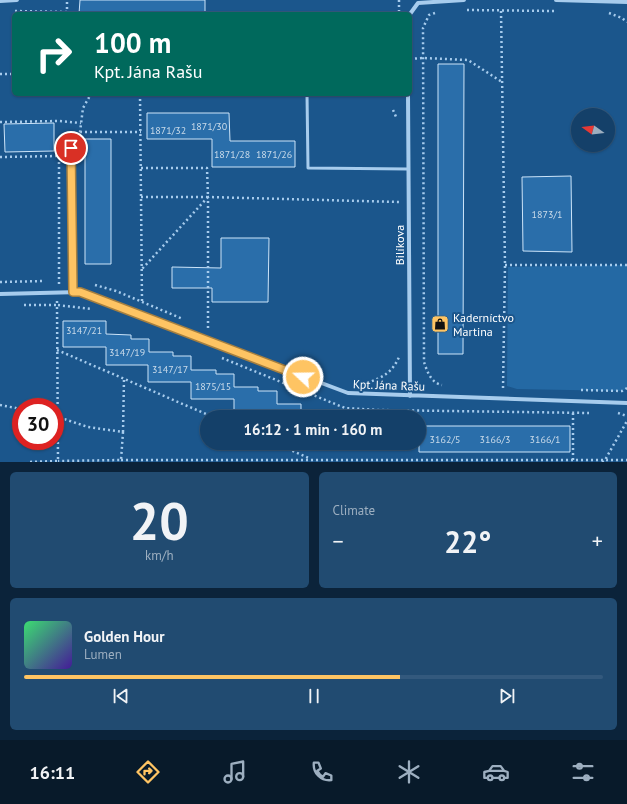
<!DOCTYPE html>
<meta charset="utf-8">
<style>
body{margin:0;font-family:"PT Sans",sans-serif;background:#214b71;color:#f1f3f6;height:100vh;display:flex;flex-direction:column;font-size:15px;white-space:nowrap}
*{box-sizing:border-box;margin:0}
p{font-size:13px;color:#9dafc0}
.icon{flex:none;width:22px;height:22px;fill:none;stroke:currentColor;stroke-width:2;stroke-linecap:round;stroke-linejoin:round}
.map{position:relative;height:462px;overflow:hidden}
.sheet{display:flex;flex-direction:column;gap:10px;padding:10px;background:#0b233a;flex:1}
.sheet>*{flex:none}
.guide{position:absolute;left:12px;top:12px;width:400px;height:84px;border-radius:6px;box-shadow:0 1px 3px #0004,0 0 0 1px #33597d;background:#00695c;color:#fff;overflow:hidden}
.needle{width:26px;rotate:285deg}
.fabs{position:absolute;left:571px;top:108px;display:grid;gap:8px}
.fabs a{display:grid;place-items:center;width:44px;height:44px;border-radius:50%;background:#144069;box-shadow:0 1px 3px #0004,0 0 0 1px #33597d;font-size:20px}
.speed{position:absolute;left:12px;top:398px;display:flex;gap:8px;font-size:20px;font-weight:700;text-align:center}
.speed>*{display:grid;place-content:center;width:52px;height:52px;border-radius:50%;background:#144069;box-shadow:0 1px 3px #0004,0 0 0 1px #33597d;line-height:1}
.speed .limit{border:6px solid #d22;background:#fff;color:#111}
.pin{position:absolute;display:grid;place-items:center;width:34px;height:34px;color:#fff;margin:-17px;border:2px solid #fff;border-radius:50%;box-shadow:0 1px 4px #0007}
.me{position:absolute;width:44px;margin:-22px;rotate:291deg;stroke-linejoin:round;filter:drop-shadow(0 0 3px #0008)}
.turn{display:flex;align-items:center;gap:14px;height:84px;padding:0 16px;font-size:18px}
.turn .icon{width:52px;height:52px;stroke-width:2.5}
.turn b{display:block;font-size:28px;line-height:34px}
.big{font-size:30px;font-weight:800;line-height:1.1}
.sheet .card{flex:1;display:flex;flex-direction:column;justify-content:center;gap:6px;min-width:0;padding:0 14px;border-radius:6px;background:#214b71}
.sheet .dial{align-items:center;gap:0}
.dial b{font-size:52px;line-height:1}
.song{display:flex;align-items:center;gap:12px}
.cover{width:48px;height:48px;border-radius:6px;background:linear-gradient(135deg,hsl(140 70% 55%),hsl(260 70% 35%))}
.played{height:4px;border-radius:2px;background:linear-gradient(90deg,#fec463 65%,#33597d 65%)}
.keys{display:flex;justify-content:space-around;direction:ltr}
.heat{display:flex;justify-content:space-between;align-items:center;font-size:22px;direction:ltr}
.sheet .tiles{flex:1;display:grid;gap:10px;grid-template-columns:1fr 1fr}
.card:last-child{grid-column:span 2}
.trip{position:absolute;left:200px;top:410px;width:226px;height:40px;border-radius:20px;background:#144069;box-shadow:0 1px 3px #0004,0 0 0 1px #33597d;font-weight:800;line-height:40px;text-align:center}
.dock{display:flex;height:64px;justify-content:space-around;align-items:center;background:#081a2a;color:#9dafc0}
.dock .icon{width:28px;height:28px}
.dock .current{color:#fec463}
.dock b{font-size:18px;color:#f1f3f6}
.map>svg:first-child{display:block}
.green{fill:#2469a4}
.building{fill:#2a6eaa;stroke:#cce4f9}
.lines{fill:none;stroke-linecap:round;stroke-linejoin:round}
.path{stroke:#a7cced;stroke-width:2.5;stroke-dasharray:2 3;stroke-linecap:butt}
.lane{stroke:#a7cced;stroke-width:3}
.street{stroke:#a7cced;stroke-width:4}
.route-casing{stroke:#a57f40;stroke-width:10}
.route{stroke:#fec463;stroke-width:7}
.labels{text-anchor:middle;dominant-baseline:central;stroke-width:4;stroke-linejoin:round;paint-order:stroke}
.number-label{font-size:10px;fill:#cadbea}
.street-label{font-size:12px;fill:#fff;stroke:#1b568c}
.poi-label{font-size:12px;fill:#fff;stroke:#1b568c;text-anchor:start}
</style>
<div class="map">
<svg width="627" height="462" viewBox="0 0 627 462">
<rect width="100%" height="100%" fill="#1b568c"/>
<!-- green -->
<path class="green" d="M627 265V388L622 391 517 389 507 386 508 267Z"/>
<!-- building -->
<path class="building" d="M80 0H205V14H79Z
M438 64H464L463 354H438Z
M147 113H229L230 141H295V167H212V139H147Z
M54 123V151L5 152 4 124Z
M85 139H111V264H85Z
M571 176 572 252 523 251 522 177Z
M221 238H269L268 302H212V288H172V267L221 268Z
M63 321H106V334L131 335V339H149V352H173V356H191V370H216V374H234V387H258V391H277V404H301V417H234V399H191V382H148V365H106V347H63Z
M419 426H570V452H419Z"/>
<g class="lines">
<!-- path -->
<path class="path" d="M399 0V14
M467 10 554 11
M15 11 67 12
M501 11 505 265 503 388
M435 13 429 15 423 28 424 362C427 371 431 383 442 385
M609 13 622 18 627 22
M67 14V0
M410 59 423 58 468 60 502 82
M0 74H14
M140 94 142 301
M393 110 397 119
M0 122 59 121 81 123
M80 132H141
M77 141 79 140 83 108 91 94
M0 157 59 156
M141 168H207L208 197 142 269
M141 197H207
M505 265H627
M0 282 44 281
M59 284V156L61 155
M95 285 116 291 183 319
M57 301V305L92 309
M24 305H57L58 461 27 462
M208 328V197L399 202
M57 350 213 417
M222 358 345 408 379 410 589 413
M367 383C383 377 392 373 399 357
M581 390 622 391 627 388
M0 405 21 409
M573 413V460
M618 413 627 416
M55 416 88 427 123 432 121 460 58 461
M123 432 124 379
M274 443 309 458
M121 460H627
M602 462 605 460 627 421"/>
<!-- lane -->
<path class="lane" d="M307 94 308 168 408 169"/>
<!-- street -->
<path class="street" d="M556 0 627 2
M0 1 17 0
M410 14 418 3 464 0
M408 94 410 396
M71 148 73 292
M0 294 80 292 348 393 627 403"/>
</g>
<g class="lines">
<defs>
<path id="route" d="M71 148 73 292H80L303 377"/>
</defs>
<!-- route casing -->
<use href="#route" class="route-casing"/>
<!-- route -->
<use href="#route" class="route"/>
</g>
<!-- icons -->
<defs>
<symbol id="shop-square" viewBox="-11 -11 22 22"><rect x="-9" y="-9" width="18" height="18" rx="4" fill="#fec463" stroke="#1b568c"/><path d="M-5-2.5h2.3a2.7 3.5 0 0 1 5.4 0H5L5.5 6h-11ZM-1.5-2.5h3a1.5 2.3 0 0 0-3 0Z" fill="#111"/></symbol>
</defs>
<g fill-rule="evenodd">
<use href="#shop-square" x="430" y="314" width="20" height="20"/>
</g>
<g class="labels">
<!-- number labels -->
<g class="number-label">
<text x="209" y="126">1871/30</text>
<text x="168" y="130">1871/32</text>
<text x="232" y="154">1871/28</text>
<text x="274" y="154">1871/26</text>
<text x="547" y="214">1873/1</text>
<text x="84" y="330">3147/21</text>
<text x="127" y="352">3147/19</text>
<text x="170" y="369">3147/17</text>
<text x="213" y="386">1875/15</text>
<text x="445" y="439">3162/5</text>
<text x="495" y="439">3166/3</text>
<text x="545" y="439">3166/1</text>
</g>
<!-- street labels -->
<g class="street-label">
<text transform="translate(399 245) rotate(-90)">Bilíkova</text>
<text transform="translate(389 385) rotate(2)">Kpt. Jána Rašu</text>
</g>
<!-- poi labels -->
<g class="poi-label">
<text x="453" y="317">Kaderníctvo<tspan x="453" dy="14">Martina</tspan></text>
</g>
</g>
</svg>
<div class="fabs">
<a><svg class="needle" viewBox="-14 -14 28 28"><path d="M0-13l5 13h-10z" fill="#e53935"/><path d="M0 13l5-13h-10z" fill="#9dafc0"/></svg></a>
</div>
<div class="speed"><div class="limit">30</div></div>
<div class="pin" style="left:71px;top:148px;background:#d93025"><svg class="icon" aria-label="arrive" viewBox="0 0 24 24"><path d="M6 21V4h12l-3 4 3 4H6"/></svg></div>
<svg class="me" style="left:303px;top:377px" viewBox="-20 -20 40 40"><circle r="17" fill="#fec463" stroke="#fff" stroke-width="3"/><path d="M0-11L8 9 0 5-8 9z" fill="#fff"/></svg>
<div class="trip">16:12 · 1 min · 160 m</div>
<div class="guide">
<div class="turn"><svg class="icon" aria-label="right" viewBox="0 0 24 24"><path d="M7 20v-9h11M14 6l5 5-5 5"/></svg><div><b>100 m</b>Kpt. Jána Rašu</div></div>
</div>
</div>
<section class="sheet">
<div class="tiles">
<div class="card dial"><b>20</b><p>km/h</p></div>
<div class="card"><p>Climate</p>
<div class="heat"><a>−</a><b class="big">22°</b><a>+</a></div>
</div>
<div class="card">
<div class="song"><i class="cover"></i><div><b>Golden Hour</b><p>Lumen</p></div></div>
<div class="played"></div>
<div class="keys"><svg class="icon" aria-label="previous" viewBox="0 0 24 24"><path d="M18 5L8 12l10 7zM5 5v14"/></svg><svg class="icon" aria-label="pause" viewBox="0 0 24 24"><path d="M8 5v14M16 5v14"/></svg><svg class="icon" aria-label="next" viewBox="0 0 24 24"><path d="M6 5l10 7-10 7zM19 5v14"/></svg></div>
</div>
</div>
</section>
<nav class="dock">
<b>16:11</b>
<svg class="icon current" aria-label="directions" viewBox="0 0 24 24"><path d="M12 3l9 9-9 9-9-9zM9 14v-3h6M13 9l2 2-2 2"/></svg>
<svg class="icon" aria-label="music" viewBox="0 0 24 24"><path d="M9 18V5l10-2v13"/><circle cx="6" cy="18" r="3"/><circle cx="16" cy="16" r="3"/></svg>
<svg class="icon" aria-label="phone" viewBox="0 0 24 24"><path d="M5 4h4l2 5-3 2q2 4 5 5l2-3 5 2v4C11 20 4 13 5 4z"/></svg>
<svg class="icon" aria-label="climate" viewBox="0 0 24 24"><path d="M12 3v18M4 7l16 10M4 17L20 7"/></svg>
<svg class="icon" aria-label="car" viewBox="0 0 24 24"><path d="M5 17H2v-5l4-1 3-4h7l3 4 3 1v5h-3M9 17h6M6 11h13"/><circle cx="7" cy="17" r="2"/><circle cx="17" cy="17" r="2"/></svg>
<svg class="icon" aria-label="filters" viewBox="0 0 24 24"><path d="M4 7h16M4 17h16"/><circle cx="9" cy="7" r="2"/><circle cx="15" cy="17" r="2"/></svg>
</nav>
